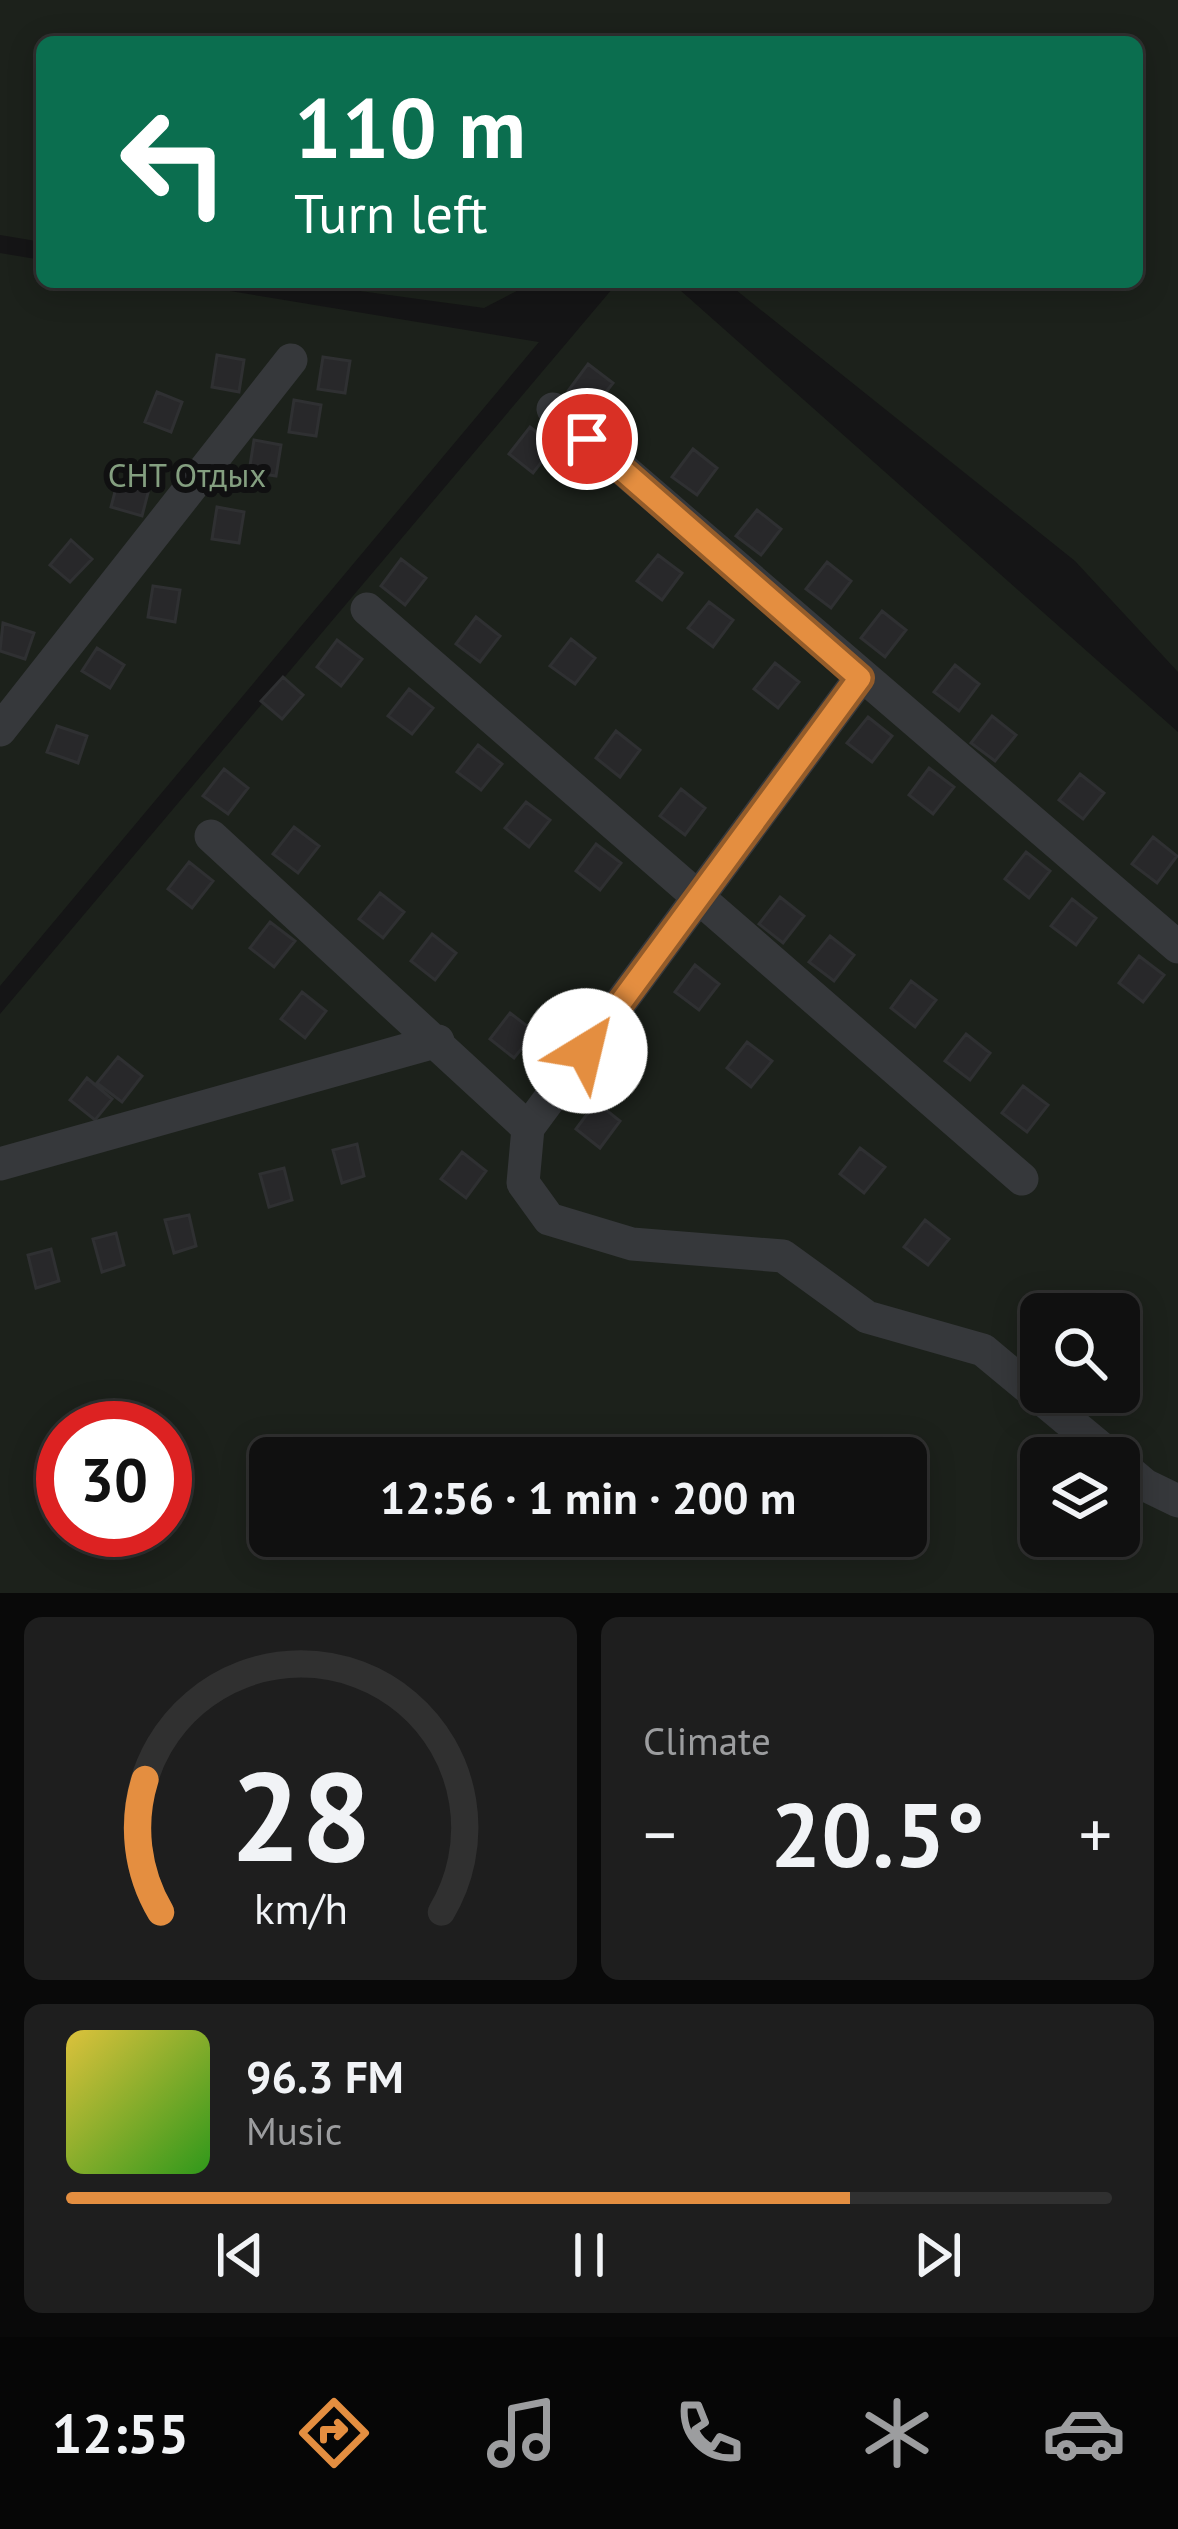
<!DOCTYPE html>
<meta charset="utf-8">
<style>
body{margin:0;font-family:"PT Sans",sans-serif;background:#1e1e1e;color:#f1f3f6;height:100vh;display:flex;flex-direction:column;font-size:45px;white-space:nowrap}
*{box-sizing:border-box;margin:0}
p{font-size:39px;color:#9c9d9f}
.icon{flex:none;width:66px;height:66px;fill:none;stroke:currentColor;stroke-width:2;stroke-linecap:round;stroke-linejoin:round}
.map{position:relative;height:1593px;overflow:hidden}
.sheet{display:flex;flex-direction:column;gap:24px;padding:24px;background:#090909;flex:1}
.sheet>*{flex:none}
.banner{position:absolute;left:36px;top:36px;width:1107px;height:252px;border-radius:18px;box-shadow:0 6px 30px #0003,0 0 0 3px #303030;background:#0b6e4f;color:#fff;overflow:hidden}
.tools{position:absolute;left:1020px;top:1293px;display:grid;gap:24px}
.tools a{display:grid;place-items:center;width:120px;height:120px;border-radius:18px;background:#101010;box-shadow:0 6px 30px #0003,0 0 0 3px #303030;font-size:60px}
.speed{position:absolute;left:36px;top:1401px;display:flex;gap:24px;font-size:60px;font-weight:700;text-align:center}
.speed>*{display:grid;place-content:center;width:156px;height:156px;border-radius:50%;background:#101010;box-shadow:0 6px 30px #0003,0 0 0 3px #303030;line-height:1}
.speed .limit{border:18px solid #d22;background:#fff;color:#111}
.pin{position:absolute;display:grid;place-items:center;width:102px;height:102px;color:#fff;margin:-51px;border:6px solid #fff;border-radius:50%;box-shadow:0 3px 12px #0007}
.me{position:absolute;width:132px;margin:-66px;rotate:36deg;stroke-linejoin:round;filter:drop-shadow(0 0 9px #0008)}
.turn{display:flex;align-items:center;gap:42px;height:252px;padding:0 60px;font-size:54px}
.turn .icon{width:156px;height:156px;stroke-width:2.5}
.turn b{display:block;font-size:84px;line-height:102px}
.big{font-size:90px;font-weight:700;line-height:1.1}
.sheet .widget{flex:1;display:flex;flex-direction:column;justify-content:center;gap:18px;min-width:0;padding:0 42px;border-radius:18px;background:#1e1e1e}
.sheet .dial{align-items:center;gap:0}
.dial svg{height:312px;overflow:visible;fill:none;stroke:#303030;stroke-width:7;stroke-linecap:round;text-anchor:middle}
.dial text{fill:#f1f3f6;stroke:none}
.song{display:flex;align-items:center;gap:36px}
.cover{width:144px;height:144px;border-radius:18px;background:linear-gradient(135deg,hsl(50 70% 55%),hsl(110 70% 35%))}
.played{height:12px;border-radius:6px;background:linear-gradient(90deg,#e48e40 75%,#303030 75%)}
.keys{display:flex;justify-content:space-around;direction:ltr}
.heat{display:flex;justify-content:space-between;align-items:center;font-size:66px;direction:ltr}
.sheet .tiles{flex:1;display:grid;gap:24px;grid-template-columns:1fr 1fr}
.widget:last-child{grid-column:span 2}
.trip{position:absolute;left:249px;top:1437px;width:678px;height:120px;border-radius:18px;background:#101010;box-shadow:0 6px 30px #0003,0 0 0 3px #303030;font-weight:700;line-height:120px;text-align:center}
.tab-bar{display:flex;height:192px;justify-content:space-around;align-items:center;background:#060606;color:#9c9d9f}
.tab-bar .icon{width:84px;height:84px}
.tab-bar .current{color:#e48e40}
.tab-bar b{font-size:54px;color:#f1f3f6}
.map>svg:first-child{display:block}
.green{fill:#1c211b;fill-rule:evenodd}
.building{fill:#28282a;stroke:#2f3032;stroke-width:3}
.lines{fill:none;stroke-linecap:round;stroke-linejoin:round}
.minor{stroke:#36383b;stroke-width:33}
.route-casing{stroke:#945c2a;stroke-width:30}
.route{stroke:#e48e40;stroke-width:21}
.labels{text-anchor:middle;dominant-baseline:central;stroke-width:12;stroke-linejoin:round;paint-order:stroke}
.park-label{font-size:33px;fill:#849f80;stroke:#101011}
</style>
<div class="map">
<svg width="1178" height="1593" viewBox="0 0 1178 1593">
<rect width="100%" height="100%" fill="#151516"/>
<!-- green -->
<path class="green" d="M0 0H1178V672L1075 561 726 282H1137V42H42V242L0 235Z
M0 253 42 260V282H175L539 342 0 986Z
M294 282H534L484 308Z
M618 282H671L1178 732V1593H0V1014ZM1041 1314H1119V1392H1041ZM63 1428H165V1530H63ZM270 1458H906V1536H270ZM1041 1458H1119V1536H1041Z"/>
<!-- building -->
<path class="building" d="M217 355 244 360 239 392 212 387Z
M323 357 350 361 345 393 318 389Z
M588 364 613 383 592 410 568 391Z
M157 392 182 402 171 432 145 422Z
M294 400 321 405 316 436 289 432Z
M530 427 554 446 533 473 509 454Z
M254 440 281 445 276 476 249 472Z
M693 449 717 468 697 495 672 477Z
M118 480 149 489 142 516 111 507Z
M217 507 244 512 239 543 212 539Z
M757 510 781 529 761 555 736 536Z
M71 540 92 559 70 582 50 565Z
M658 555 682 573 662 600 637 581Z
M401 559 426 578 405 605 381 586Z
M827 562 851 581 831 608 806 589Z
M153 586 180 590 175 622 148 617Z
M709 602 733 620 713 647 688 628Z
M882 611 906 630 885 657 861 638Z
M476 617 500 636 480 662 456 644Z
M3 623 34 633 25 659 0 651Z
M571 639 595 658 575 684 550 666Z
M337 640 362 659 341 686 317 667Z
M97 648 124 665 110 688 82 671Z
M775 663 799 682 778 708 754 689Z
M955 665 979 684 959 711 934 692Z
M283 677 303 695 282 719 261 701Z
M409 689 433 708 412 734 388 716Z
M992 716 1016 735 995 761 971 743Z
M868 717 892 736 872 762 847 743Z
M57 726 87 736 78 763 47 752Z
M616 731 640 750 620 777 596 758Z
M478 745 502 764 481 790 457 772Z
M929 768 954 787 933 814 909 795Z
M224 769 248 788 228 814 203 796Z
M1080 774 1104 793 1083 819 1059 800Z
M681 789 705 808 685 835 660 816Z
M526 802 550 820 529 847 505 828Z
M294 827 319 846 298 873 273 854Z
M1153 837 1177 856 1157 883 1132 864Z
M596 844 621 863 600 890 576 871Z
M1026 852 1050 871 1029 898 1005 879Z
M189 862 213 881 192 908 168 889Z
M380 893 404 912 383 938 359 919Z
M780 897 804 916 783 943 759 924Z
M1072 899 1096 918 1076 945 1051 926Z
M270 922 295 941 274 967 250 948Z
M432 934 456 953 435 980 411 961Z
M830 936 854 955 834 981 809 962Z
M1139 956 1164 975 1143 1002 1119 983Z
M695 965 719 984 699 1010 675 992Z
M911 981 936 1000 915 1027 891 1008Z
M302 992 326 1011 305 1038 281 1019Z
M510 1013 535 1032 514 1058 490 1039Z
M966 1034 990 1053 970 1080 945 1061Z
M747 1042 772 1061 751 1087 727 1068Z
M118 1057 142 1076 122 1102 97 1083Z
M87 1078 112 1099 95 1120 70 1100Z
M1023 1086 1048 1105 1027 1132 1002 1113Z
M596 1102 620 1121 600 1148 576 1129Z
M357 1144 364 1176 342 1183 333 1150Z
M860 1148 885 1167 864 1193 840 1174Z
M462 1152 486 1171 466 1198 441 1179Z
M284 1168 292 1200 269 1207 260 1174Z
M189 1215 196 1246 174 1253 165 1220Z
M925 1220 949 1239 928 1265 904 1247Z
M116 1233 124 1265 102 1272 93 1239Z
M51 1249 59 1281 36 1288 28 1255Z"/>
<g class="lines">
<!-- minor -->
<path class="minor" d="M553 409 1178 947
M367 609 1022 1179
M860 678 528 1128 523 1183 549 1219 632 1244 783 1256 867 1317 983 1350 1113 1458
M0 730 291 360
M211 836 528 1128
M0 1164 438 1041
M1119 1463 1145 1485 1178 1501"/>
</g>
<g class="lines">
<defs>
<path id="route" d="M585 1051 860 678 587 439"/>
</defs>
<!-- route casing -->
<use href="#route" class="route-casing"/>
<!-- route -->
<use href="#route" class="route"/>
</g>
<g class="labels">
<!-- park labels -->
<g class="park-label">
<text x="187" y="474">СНТ Отдых</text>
</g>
</g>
</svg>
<div class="tools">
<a><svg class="icon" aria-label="search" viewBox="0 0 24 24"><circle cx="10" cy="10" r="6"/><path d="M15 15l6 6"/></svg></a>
<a><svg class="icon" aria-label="layers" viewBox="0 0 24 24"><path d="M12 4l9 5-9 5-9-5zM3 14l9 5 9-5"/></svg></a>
</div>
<div class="speed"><div class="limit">30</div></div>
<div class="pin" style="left:587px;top:439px;background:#d93025"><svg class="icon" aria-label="arrive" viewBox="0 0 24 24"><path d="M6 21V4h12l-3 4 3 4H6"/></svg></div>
<svg class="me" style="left:585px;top:1051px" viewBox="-20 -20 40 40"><circle r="19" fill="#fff"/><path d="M0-13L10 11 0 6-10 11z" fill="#e48e40"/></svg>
<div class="trip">12:56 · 1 min · 200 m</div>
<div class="banner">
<div class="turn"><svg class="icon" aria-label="left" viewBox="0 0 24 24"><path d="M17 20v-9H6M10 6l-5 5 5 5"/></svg><div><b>110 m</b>Turn left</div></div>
</div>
</div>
<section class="sheet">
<div class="tiles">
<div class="widget dial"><svg viewBox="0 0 100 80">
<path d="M14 69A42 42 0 1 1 86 69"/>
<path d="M14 69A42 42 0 0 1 10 35" stroke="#e48e40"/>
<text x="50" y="56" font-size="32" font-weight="700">28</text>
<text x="50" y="72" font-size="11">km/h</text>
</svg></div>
<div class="widget"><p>Climate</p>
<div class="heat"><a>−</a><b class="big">20.5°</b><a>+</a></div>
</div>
<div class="widget">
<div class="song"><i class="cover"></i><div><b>96.3 FM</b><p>Music</p></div></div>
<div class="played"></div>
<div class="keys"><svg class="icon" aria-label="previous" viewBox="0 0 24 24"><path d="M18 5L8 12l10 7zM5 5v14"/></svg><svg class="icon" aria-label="pause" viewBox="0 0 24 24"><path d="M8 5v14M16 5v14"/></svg><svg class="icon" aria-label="next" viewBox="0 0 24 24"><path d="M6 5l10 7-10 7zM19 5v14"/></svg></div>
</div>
</div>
</section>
<nav class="tab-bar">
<b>12:55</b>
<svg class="icon current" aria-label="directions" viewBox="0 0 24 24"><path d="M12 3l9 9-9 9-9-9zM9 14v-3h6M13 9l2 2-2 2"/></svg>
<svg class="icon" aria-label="music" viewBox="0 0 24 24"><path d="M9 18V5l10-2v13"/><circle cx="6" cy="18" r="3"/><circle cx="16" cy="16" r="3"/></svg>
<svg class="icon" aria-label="phone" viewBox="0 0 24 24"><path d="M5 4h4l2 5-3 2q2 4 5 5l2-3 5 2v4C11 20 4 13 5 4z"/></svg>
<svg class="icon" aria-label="climate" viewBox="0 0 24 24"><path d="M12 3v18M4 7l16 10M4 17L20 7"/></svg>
<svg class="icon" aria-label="car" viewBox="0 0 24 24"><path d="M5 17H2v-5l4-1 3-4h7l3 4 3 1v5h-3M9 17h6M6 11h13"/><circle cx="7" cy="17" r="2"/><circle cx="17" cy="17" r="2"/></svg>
</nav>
